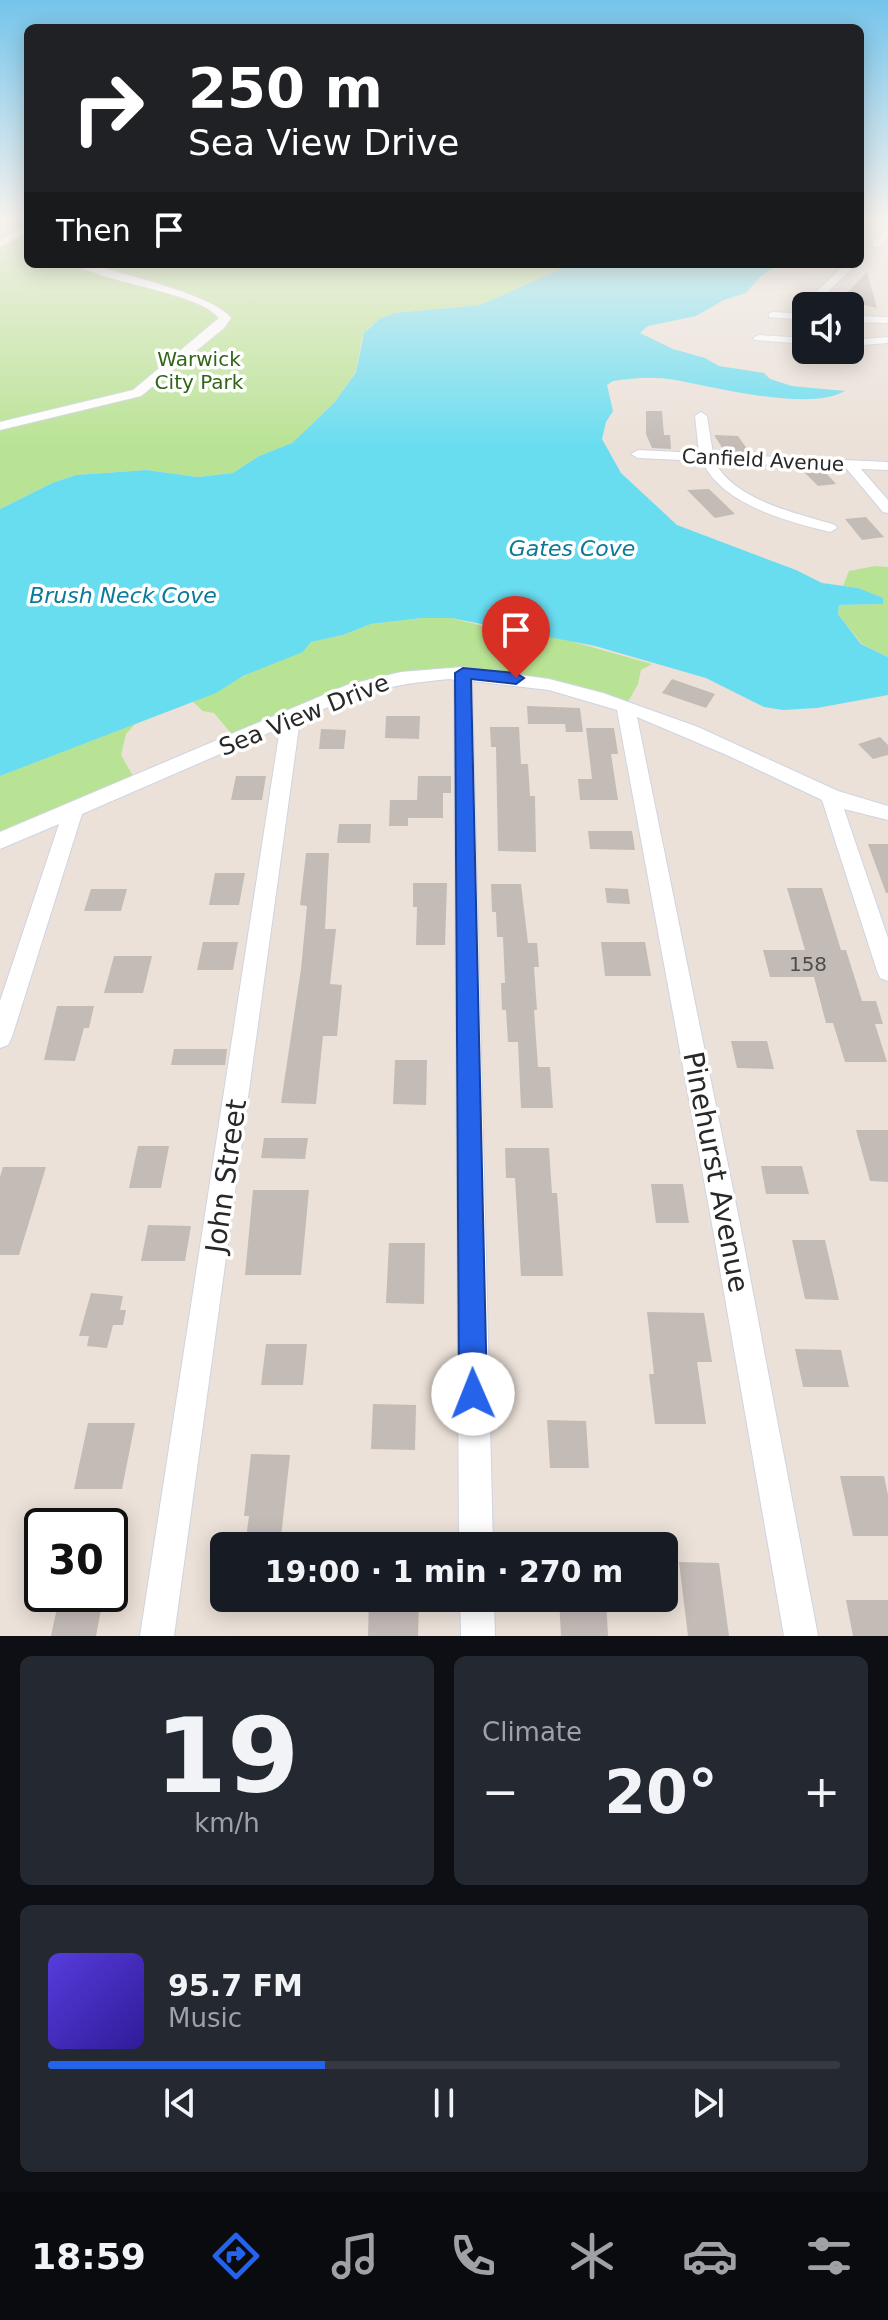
<!DOCTYPE html>
<meta charset="utf-8">
<style>
body{margin:0;font-family:"DejaVu Sans",sans-serif;background:#242831;color:#f1f3f6;height:100vh;display:flex;flex-direction:column;font-size:30px;white-space:nowrap}
*{box-sizing:border-box;margin:0}
p{font-size:26px;color:#9ea1a6}
.icon{flex:none;width:44px;height:44px;fill:none;stroke:currentColor;stroke-width:2;stroke-linecap:round;stroke-linejoin:round}
.map{position:relative;height:1636px;overflow:hidden}
.sheet{display:flex;flex-direction:column;gap:20px;padding:20px;background:#0d0f14;flex:1}
.sheet>*{flex:none}
.hud{position:absolute;left:24px;top:24px;width:840px;height:244px;border-radius:12px;box-shadow:0 4px 20px #0003;background:#202124;color:#fff;overflow:hidden}
.controls{position:absolute;left:792px;top:292px;display:grid;gap:16px}
.controls a{display:grid;place-items:center;width:72px;height:72px;border-radius:12px;background:#171b24;box-shadow:0 4px 20px #0003;font-size:40px}
.speed{position:absolute;left:24px;top:1508px;display:flex;gap:16px;font-size:40px;font-weight:700;text-align:center}
.speed>*{display:grid;place-content:center;width:104px;height:104px;border-radius:50%;background:#171b24;box-shadow:0 4px 20px #0003;line-height:1}
.speed .limit{border:4px solid #111;border-radius:12px;background:#fff;color:#111}
.pin{position:absolute;display:grid;place-items:center;width:68px;height:68px;color:#fff;margin:-82px -34px;border-radius:50% 50% 50% 0;rotate:-45deg;box-shadow:0 0 8px #0007}
.pin .icon{rotate:45deg}
.me{position:absolute;width:88px;margin:-44px;rotate:359deg;stroke-linejoin:round;filter:drop-shadow(0 0 6px #0008)}
.turn{display:flex;align-items:center;gap:28px;height:168px;padding:0 32px;font-size:36px}
.turn .icon{width:104px;height:104px;stroke-width:2.5}
.turn b{display:block;font-size:56px;line-height:68px}
.then{display:flex;align-items:center;height:76px;padding:0 32px;background:#0003;gap:16px;font-size:30px}
.big{font-size:60px;font-weight:800;line-height:1.1}
.sheet .tile{flex:1;display:flex;flex-direction:column;justify-content:center;gap:12px;min-width:0;padding:0 28px;border-radius:12px;background:#242831}
.sheet .dial{align-items:center;gap:0}
.dial b{font-size:104px;line-height:1}
.song{display:flex;align-items:center;gap:24px}
.cover{width:96px;height:96px;border-radius:12px;background:linear-gradient(135deg,hsl(250 70% 55%),hsl(250 70% 35%))}
.played{height:8px;border-radius:4px;background:linear-gradient(90deg,#2563eb 35%,#363941 35%)}
.keys{display:flex;justify-content:space-around;direction:ltr}
.heat{display:flex;justify-content:space-between;align-items:center;font-size:44px;direction:ltr}
.sheet .tiles{flex:1;display:grid;gap:20px;grid-template-columns:1fr 1fr}
.tile:last-child{grid-column:span 2}
.trip{position:absolute;left:210px;top:1532px;width:468px;height:80px;border-radius:12px;background:#171b24;box-shadow:0 4px 20px #0003;font-weight:800;line-height:80px;text-align:center}
.tab-bar{display:flex;height:128px;justify-content:space-around;align-items:center;background:#090b0e;color:#9ea1a6}
.tab-bar .icon{width:56px;height:56px}
.tab-bar .selected{color:#2563eb}
.tab-bar b{font-size:36px;color:#f1f3f6}
.map>svg:first-child{display:block}
.green{fill:#b9e394}
.water{fill:#69ddf0}
.building{fill:#c3bbb6}
.lines{fill:none;stroke-linecap:round;stroke-linejoin:round}
.minor-casing{stroke:#ced4e2;stroke-width:2}
.minor{fill:#fff;fill-rule:evenodd}
.route{fill:#2563eb;stroke:#184099;stroke-width:2}
.labels{text-anchor:middle;dominant-baseline:central;stroke-width:7;stroke-linejoin:round;paint-order:stroke}
.far-park-label{font-size:20px;fill:#326518;stroke:#fff}
.far-street-label{font-size:20px;fill:#282828;stroke:#fff}
.number-label{font-size:20px;fill:#4f4d4c}
.far-water-label{font-size:22px;font-style:italic;fill:#0b7a99;stroke:#fff}
.street-label{font-size:24px;fill:#282828;stroke:#fff}
.near-street-label{font-size:28px;fill:#282828;stroke:#fff}
</style>
<div class="map">
<svg width="888" height="1636" viewBox="0 0 888 1636">
<rect width="100%" height="100%" fill="#ebe1d9"/>
<!-- green -->
<path class="green" d="M0 218H28V264H572L480 305 394 313 379 319 368 328 362 338 356 371 334 403 292 443 259 456 233 473 198 477 146 470 76 475 52 483 0 509Z
M875 566 888 567V657L862 644 838 614 839 605 883 604 858 588 843 586 849 571Z
M422 618H451L483 626 545 634 652 664 641 670 638 684 625 707 500 675 393 677 236 739 214 713 203 711 193 702 272 662 303 652 311 642 343 635 371 624Z
M136 723 126 734 121 755 137 783 0 842V776Z"/>
<!-- water -->
<path class="water" d="M572 264H780L761 276 746 293 724 300 696 316 648 326 640 333 673 349 705 358 719 366 764 373 770 379 792 386 845 391C809 412 715 387 675 380 654 376 633 378 613 381L607 385 613 411 606 422 602 439 621 473 677 525 796 570 822 583 858 588 883 598V604L839 605 838 614 861 644 888 657V695L817 708 783 710 764 707 706 678 595 646 451 618H422L371 624 343 635 311 642 303 652 243 676 216 693 0 776V509L52 483 76 475 146 470 198 477 233 473 259 456 292 443 334 403 356 372 364 333 379 319 394 313 480 305Z"/>
<!-- building -->
<path class="building" d="M867 272 877 308 840 300Z
M646 411H662L664 435H670L671 449 652 448 646 434Z
M714 435 738 436 750 453 725 452Z
M801 469 823 470 836 484 818 486Z
M709 489 735 514 715 518 687 490Z
M866 517 884 537 862 540 845 519Z
M672 679 715 694 706 708 662 693Z
M527 706 580 708 583 732H566L565 724H528Z
M386 716H420L419 739 385 738Z
M490 727H519L521 764H528L530 796H535L536 852 498 851 496 747H491Z
M586 728H614L618 754H611L618 800H580L578 779H592Z
M321 729 346 730 344 749H319Z
M880 737 888 745V755L873 759 858 744Z
M236 776H266L262 800H231Z
M418 776H451V793H443V818H408V826H389L390 800H417Z
M339 824H371L370 843H337Z
M588 831H632L635 850 590 849Z
M868 844H888V893H886Z
M306 853H329L325 929H336L330 984 342 985 337 1036H323L316 1104 281 1103 301 969 307 906 300 905Z
M215 873H245L239 905H209Z
M413 883H447L445 945H416L417 907H413Z
M491 884H521L528 943H537L539 967H534L537 1010H534L538 1067H550L553 1108H521L518 1042H508L506 1010H502L501 983H505L503 937H497L496 912H492Z
M605 888 628 889 630 904 607 903Z
M787 888H822L841 950H846L862 1001H876L883 1024H875L887 1062H845L833 1023H826L814 977H770L763 950H805Z
M91 889H127L121 911H84Z
M203 942H238L233 970H197Z
M601 942H645L651 976H605Z
M114 956H152L143 993H104Z
M57 1006H94L89 1028H84L75 1061 44 1060Z
M731 1041H767L774 1069 737 1068Z
M174 1049H227L225 1065H171Z
M395 1060H427L426 1105 393 1104Z
M856 1130H888V1182L870 1181Z
M264 1138H308L305 1159 261 1158Z
M138 1146H169L161 1188H129Z
M505 1148H549L552 1193H557L563 1276H521L515 1178H506Z
M761 1166H802L809 1194H766Z
M3 1167H46L19 1255H0V1177Z
M651 1184H683L689 1223H656Z
M253 1190H309L301 1275H245Z
M148 1225 191 1226 185 1261H141Z
M792 1240H825L839 1300 805 1299Z
M389 1243H425L424 1304 386 1303Z
M91 1293 123 1296 120 1310H126L123 1325H113L107 1348 87 1346 89 1336H79Z
M647 1312 704 1313 712 1362H697L706 1424H655L649 1374H654Z
M266 1344H307L303 1385H261Z
M795 1349 841 1350 849 1387H803Z
M373 1404 416 1405 415 1450 371 1449Z
M547 1420 586 1421 589 1468H550Z
M88 1423H135L122 1489H74Z
M251 1454 290 1455 280 1546H245L249 1516H244Z
M840 1476H884L888 1495V1536H853Z
M679 1562 719 1563 729 1636H688Z
M60 1594H104L96 1636H51Z
M369 1598H419L418 1636H368Z
M559 1598H606L608 1636H561Z
M846 1600H888V1636H853Z"/>
<g class="lines">
<defs>
<path id="minor" d="M28 224V231L0 247V240Z
M888 229V238L879 247H873V243Z
M75 264H90C121 274 214 295 231 318L224 328 141 396 0 430V422L133 390 219 318C198 292 107 284 75 264Z
M843 266 852 268 823 297 818 306H808L814 294Z
M773 312 806 314V320L769 317V313Z
M850 316 888 317V323L850 322Z
M759 335 806 338V344L755 340 753 338Z
M888 337V343L850 346V340Z
M701 412 707 416 713 454 888 462V470L861 469 888 500V513L883 512 846 468 715 462C735 501 797 513 835 525L837 528 830 532C787 521 722 505 702 461L638 458 631 454 638 450 699 453 695 416Z
M463 667 549 679 603 693 698 727 838 791 888 806V820L844 809 888 938V981L880 978 877 971 822 800 729 756 637 717 740 1224 818 1636H784L712 1224 617 710 549 690 472 681 493 1546H459L454 680 450 679C388 684 357 694 300 719L174 1636H140L280 728 82 814 12 1037 8 1045 0 1048V1001L59 824 0 849V832L347 685 401 672Z
M460 1598H494L495 1636H461Z"/>
</defs>
<!-- minor casing -->
<use href="#minor" class="minor-casing"/>
<!-- minor -->
<use href="#minor" class="minor"/>
</g>
<!-- sky -->
<linearGradient id="sky" x2="0" y2="1"><stop stop-color="#75c4eb"/><stop offset="0.49" stop-color="#f6f2ee"/><stop offset="1" stop-color="#f6f2ee" stop-opacity="0"/></linearGradient>
<rect width="888" height="447" fill="url(#sky)"/>
<!-- route -->
<path class="route" d="M463 668 516 673 524 678 516 684 471 679 487 1394 483 1403 473 1407 463 1403 459 1394 455 673Z"/>
<g class="labels">
<!-- far-park labels -->
<g class="far-park-label">
<text x="199" y="359">Warwick<tspan x="199" dy="23">City Park</tspan></text>
</g>
<!-- far-street labels -->
<g class="far-street-label">
<text transform="translate(763 460) rotate(3)">Canfield Avenue</text>
</g>
<!-- number labels -->
<g class="number-label">
<text x="808" y="964">158</text>
</g>
<!-- far-water labels -->
<g class="far-water-label">
<text x="572" y="548">Gates Cove</text>
<text x="123" y="595">Brush Neck Cove</text>
</g>
<!-- street labels -->
<g class="street-label">
<text transform="translate(304 715) rotate(-22)">Sea View Drive</text>
</g>
<!-- near-street labels -->
<g class="near-street-label">
<text transform="translate(716 1172) rotate(79)">Pinehurst Avenue</text>
<text transform="translate(226 1176) rotate(-82)">John Street</text>
</g>
</g>
</svg>
<div class="controls">
<a><svg class="icon" aria-label="sound" viewBox="0 0 24 24"><path d="M4 9h4l5-4v14l-5-4H4zM17 9q2 3 0 6"/></svg></a>
</div>
<div class="speed"><div class="limit">30</div></div>
<div class="pin" style="left:516px;top:678px;background:#d93025"><svg class="icon" aria-label="arrive" viewBox="0 0 24 24"><path d="M6 21V4h12l-3 4 3 4H6"/></svg></div>
<svg class="me" style="left:473px;top:1394px" viewBox="-20 -20 40 40"><circle r="19" fill="#fff"/><path d="M0-13L10 11 0 6-10 11z" fill="#2563eb"/></svg>
<div class="trip">19:00 · 1 min · 270 m</div>
<div class="hud">
<div class="turn"><svg class="icon" aria-label="right" viewBox="0 0 24 24"><path d="M7 20v-9h11M14 6l5 5-5 5"/></svg><div><b>250 m</b>Sea View Drive</div></div>
<div class="then">Then<svg class="icon" aria-label="arrive" viewBox="0 0 24 24"><path d="M6 21V4h12l-3 4 3 4H6"/></svg></div>
</div>
</div>
<section class="sheet">
<div class="tiles">
<div class="tile dial"><b>19</b><p>km/h</p></div>
<div class="tile"><p>Climate</p>
<div class="heat"><a>−</a><b class="big">20°</b><a>+</a></div>
</div>
<div class="tile">
<div class="song"><i class="cover"></i><div><b>95.7 FM</b><p>Music</p></div></div>
<div class="played"></div>
<div class="keys"><svg class="icon" aria-label="previous" viewBox="0 0 24 24"><path d="M18 5L8 12l10 7zM5 5v14"/></svg><svg class="icon" aria-label="pause" viewBox="0 0 24 24"><path d="M8 5v14M16 5v14"/></svg><svg class="icon" aria-label="next" viewBox="0 0 24 24"><path d="M6 5l10 7-10 7zM19 5v14"/></svg></div>
</div>
</div>
</section>
<nav class="tab-bar">
<b>18:59</b>
<svg class="icon selected" aria-label="directions" viewBox="0 0 24 24"><path d="M12 3l9 9-9 9-9-9zM9 14v-3h6M13 9l2 2-2 2"/></svg>
<svg class="icon" aria-label="music" viewBox="0 0 24 24"><path d="M9 18V5l10-2v13"/><circle cx="6" cy="18" r="3"/><circle cx="16" cy="16" r="3"/></svg>
<svg class="icon" aria-label="phone" viewBox="0 0 24 24"><path d="M5 4h4l2 5-3 2q2 4 5 5l2-3 5 2v4C11 20 4 13 5 4z"/></svg>
<svg class="icon" aria-label="climate" viewBox="0 0 24 24"><path d="M12 3v18M4 7l16 10M4 17L20 7"/></svg>
<svg class="icon" aria-label="car" viewBox="0 0 24 24"><path d="M5 17H2v-5l4-1 3-4h7l3 4 3 1v5h-3M9 17h6M6 11h13"/><circle cx="7" cy="17" r="2"/><circle cx="17" cy="17" r="2"/></svg>
<svg class="icon" aria-label="filters" viewBox="0 0 24 24"><path d="M4 7h16M4 17h16"/><circle cx="9" cy="7" r="2"/><circle cx="15" cy="17" r="2"/></svg>
</nav>
